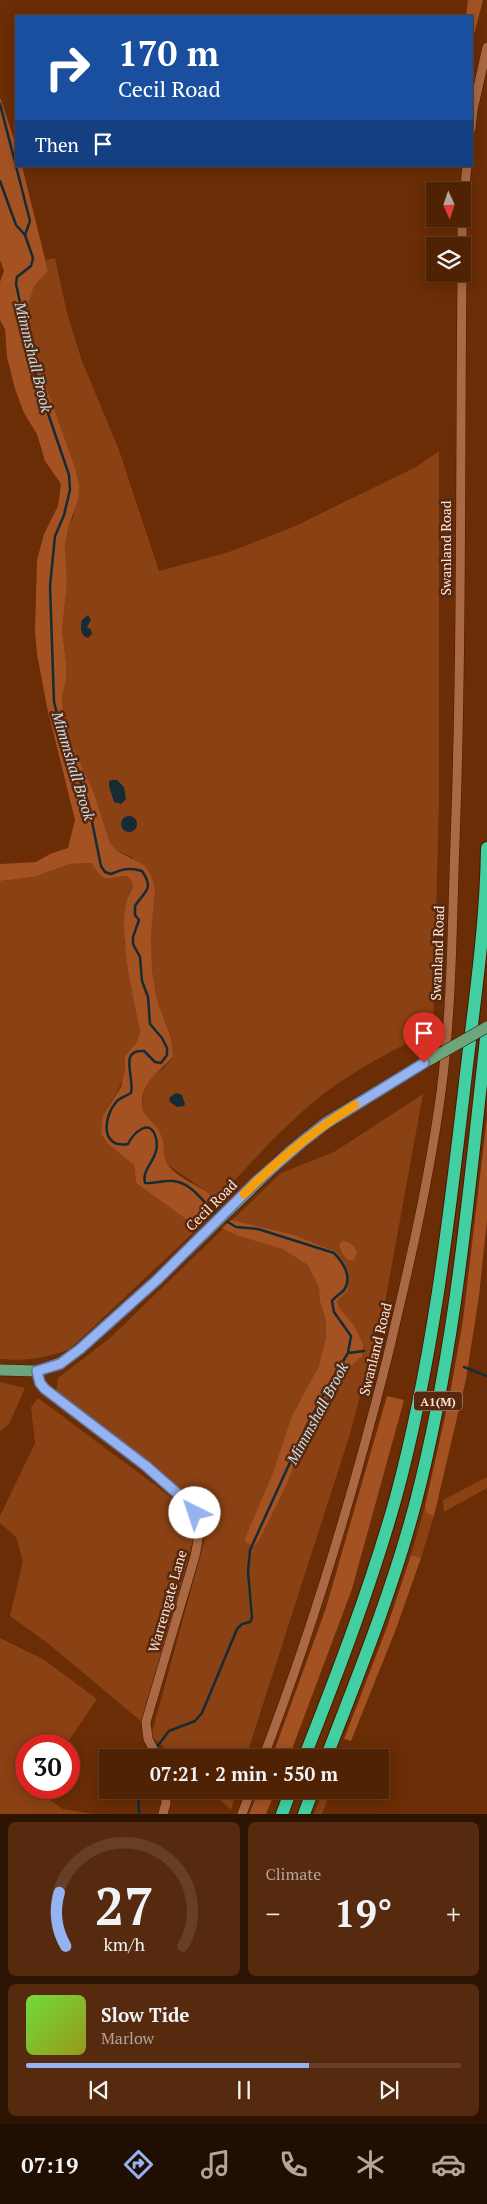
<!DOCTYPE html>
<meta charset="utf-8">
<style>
body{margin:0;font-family:"PT Serif",serif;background:#562a0e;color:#f1f3f6;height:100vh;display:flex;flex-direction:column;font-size:19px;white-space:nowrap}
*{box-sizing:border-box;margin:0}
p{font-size:16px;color:#b4a49a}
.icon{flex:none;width:28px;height:28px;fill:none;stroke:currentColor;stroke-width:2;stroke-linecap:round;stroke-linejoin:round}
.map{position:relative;height:1814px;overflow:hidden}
.details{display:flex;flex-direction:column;gap:8px;padding:8px;background:#2c1302;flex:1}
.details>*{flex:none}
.hud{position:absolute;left:15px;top:15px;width:458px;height:152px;border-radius:0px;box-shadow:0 2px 12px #0003,0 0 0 1px #673f26;background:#1a4fa0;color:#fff;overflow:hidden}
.needle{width:32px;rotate:177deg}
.tools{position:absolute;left:426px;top:182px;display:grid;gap:10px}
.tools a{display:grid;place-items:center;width:45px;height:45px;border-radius:0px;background:#502204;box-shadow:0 2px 12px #0003,0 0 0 1px #673f26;font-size:25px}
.speed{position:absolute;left:15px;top:1734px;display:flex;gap:10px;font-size:25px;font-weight:700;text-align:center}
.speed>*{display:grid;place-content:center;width:65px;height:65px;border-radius:50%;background:#502204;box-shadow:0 2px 12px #0003,0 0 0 1px #673f26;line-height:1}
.speed .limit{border:8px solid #d22;background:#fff;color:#111}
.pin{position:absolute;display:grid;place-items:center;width:42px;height:42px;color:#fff;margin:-51px -21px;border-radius:50% 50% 50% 0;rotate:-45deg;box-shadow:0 0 5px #0007}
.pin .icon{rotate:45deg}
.me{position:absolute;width:55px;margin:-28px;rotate:319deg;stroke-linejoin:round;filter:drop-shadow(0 0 4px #0008)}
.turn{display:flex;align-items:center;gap:18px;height:105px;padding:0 20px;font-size:22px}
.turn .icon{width:65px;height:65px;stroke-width:2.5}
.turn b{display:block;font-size:35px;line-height:42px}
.then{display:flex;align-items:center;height:48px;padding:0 20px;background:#0003;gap:10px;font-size:19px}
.big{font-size:38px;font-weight:700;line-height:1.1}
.details .widget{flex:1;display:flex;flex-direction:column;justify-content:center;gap:8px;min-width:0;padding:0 18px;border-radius:8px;background:#562a0e}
.details .dial{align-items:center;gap:0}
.dial svg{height:130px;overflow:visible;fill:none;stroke:#673f26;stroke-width:7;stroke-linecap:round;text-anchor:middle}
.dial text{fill:#f1f3f6;stroke:none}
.song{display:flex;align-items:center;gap:15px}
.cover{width:60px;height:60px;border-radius:8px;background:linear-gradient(135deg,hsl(100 70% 55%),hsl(60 70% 35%))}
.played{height:5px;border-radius:2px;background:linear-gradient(90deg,#95b2f1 65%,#673f26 65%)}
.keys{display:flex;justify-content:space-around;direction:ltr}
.heat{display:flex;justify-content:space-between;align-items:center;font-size:28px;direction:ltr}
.details .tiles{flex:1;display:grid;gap:8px;grid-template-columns:1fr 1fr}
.widget:last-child{grid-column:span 2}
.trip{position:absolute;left:99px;top:1749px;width:290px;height:50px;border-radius:0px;background:#502204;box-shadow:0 2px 12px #0003,0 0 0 1px #673f26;font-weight:700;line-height:50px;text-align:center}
.tabs{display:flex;height:80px;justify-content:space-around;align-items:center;background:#200e02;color:#b4a49a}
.tabs .icon{width:35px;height:35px}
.tabs .current{color:#95b2f1}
.tabs b{font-size:22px;color:#f1f3f6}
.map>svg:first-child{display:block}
.green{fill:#8a4113}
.forest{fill:#a45222}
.water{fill:#162b33}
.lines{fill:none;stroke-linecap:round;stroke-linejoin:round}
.stream{stroke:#162b33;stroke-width:2.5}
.minor-casing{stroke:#461900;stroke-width:10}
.major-casing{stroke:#461900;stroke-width:12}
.highway-casing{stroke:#461900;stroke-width:14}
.minor{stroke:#aa6844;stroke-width:9}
.major{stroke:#6ca67d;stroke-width:11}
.highway{stroke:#42d0a3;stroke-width:12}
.major-bridge-casing{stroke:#461900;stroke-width:12;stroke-linecap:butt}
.major-bridge{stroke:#6ca67d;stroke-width:11}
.route-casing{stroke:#61749d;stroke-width:12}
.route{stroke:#95b2f1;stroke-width:9}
.slow{stroke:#f59e0b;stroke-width:9}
.labels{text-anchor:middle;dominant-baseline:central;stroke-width:5;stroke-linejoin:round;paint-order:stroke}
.shield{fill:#57280d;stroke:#cbad9c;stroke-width:1}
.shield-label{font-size:12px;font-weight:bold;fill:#fde6da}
.street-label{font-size:14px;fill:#fde6da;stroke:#57280d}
.water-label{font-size:15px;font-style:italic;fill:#c4e2f0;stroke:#57280d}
</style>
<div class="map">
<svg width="487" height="1814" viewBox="0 0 487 1814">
<rect width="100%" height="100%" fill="#6a2d05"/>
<!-- green -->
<path class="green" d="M55 258 67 313 82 361 119 450 159 571 229 552 293 527 416 467 439 451V804L433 1029C392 1051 348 1073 312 1103 277 1133 246 1168 215 1202L209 1193 168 1165 164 1156 161 1135 144 1116 142 1105 144 1091 150 1078 165 1067 173 1056 171 1038 157 1000 152 970 151 932 132 857 117 851 110 843 94 793 67 734 63 715 62 697 66 680V663L62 630 67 584 65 545 68 528 74 515 45 384 27 323 29 302 34 286 48 271 46 260Z
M91 863C103 883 106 878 127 876L131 880 133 887 129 892 124 941 140 1032 137 1042 125 1056C126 1084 116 1092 103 1115L109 1145 134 1165 136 1183 198 1228 70 1349C42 1359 29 1361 0 1359V881L34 877 70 864Z
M423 1094 386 1297 350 1434 246 1757H175L151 1736 210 1520C162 1470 111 1433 56 1393L58 1378 110 1338 281 1173 334 1152Z
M0 1382 25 1388 9 1424 0 1431Z
M38 1398 187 1509 194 1524 193 1541 143 1723 50 1645 10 1616 23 1561 16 1537 0 1523V1516L35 1443 31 1407Z
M487 1477V1488L444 1512 443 1500Z
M425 1506 426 1513 434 1516 421 1558 411 1555Z
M0 1638 43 1659 97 1699 66 1745H26V1788H43L44 1796 63 1809 93 1814H0Z
M210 1790H237L231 1810Z
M324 1790H331L322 1814H314Z"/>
<!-- forest -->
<path class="forest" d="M468 0H483L471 46V16H466Z
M0 97 16 145V166H22L48 271 34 286 29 302 27 323 45 384 75 468 79 485 78 500 68 528 65 545 67 584 62 630 66 663V680L62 697 63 715 67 734 94 793 110 843 117 851 144 865 151 875 155 889 151 932 152 970 157 1000 171 1038 173 1056C164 1068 149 1076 144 1091 136 1118 153 1117 161 1135 165 1144 162 1156 168 1165 176 1177 197 1185 209 1193L211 1197 198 1228 136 1183 134 1165 109 1145 101 1133 103 1115 121 1087 125 1068V1056L137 1042 140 1032C134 996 112 917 133 887L131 880 127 876C104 878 105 884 91 863L70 864 34 877 0 881V864L36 862 50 854 68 848 75 820 47 707 37 654 35 632 37 560 44 534 58 506 61 484 45 461 37 434 24 413 15 389 7 357 5 329 0 320V282L4 271 0 260Z
M487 1117V1220L479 1296 466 1379 434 1516 426 1513 425 1506 450 1394 463 1320Z
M231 1220 294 1235 336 1252 344 1262 349 1275 348 1290 337 1301 339 1308 353 1324 363 1344 362 1356 336 1380 313 1422 282 1494 259 1540 254 1546 245 1542 246 1536 273 1473 292 1416 319 1366 326 1337V1320L320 1301 319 1287 308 1265 283 1249 239 1236 222 1228Z
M343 1241C351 1242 355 1246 357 1253L354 1260H348L342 1253 339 1244Z
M387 1396 404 1400 352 1589 289 1757H272L326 1608Z
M411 1555 421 1558 396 1629 351 1741 344 1739 387 1627Z
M259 1790H276L266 1814H249Z"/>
<!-- water -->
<path class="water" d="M88 615 91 620 87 627 91 630 92 634 88 638C80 635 80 628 82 620Z
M112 780H117L124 787 126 799 121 804 114 802 109 786V781Z
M121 824a8 8 0 1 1 16 0a8 8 0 1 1-16 0Z
M176 1093 182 1095 185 1104 184 1106 177 1107 170 1102 169 1098Z"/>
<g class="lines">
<!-- stream -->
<path class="stream" d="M0 104 16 166
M16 166 30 221 25 235 33 258 31 266 17 277 16 284 38 384 69 475 70 490 64 515 55 536 50 586 54 702 62 733 88 802 101 866 105 872 111 874C123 869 129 867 142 871 155 890 144 891 135 906V915L139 920 133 937V944L140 957 142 981 148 997 150 1024 162 1038 167 1048V1055L161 1063 155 1062 144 1051C118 1049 135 1078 131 1093 126 1096 120 1098 117 1101 103 1116 100 1149 128 1144 133 1134 150 1116 156 1138 161 1159 141 1167 145 1183 155 1184 163 1180 173 1181 194 1183 204 1205 219 1216
M0 181 16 225 25 235
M348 1353 364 1351
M464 1367 487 1376
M156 1748 169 1731 195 1721 202 1713 237 1629 242 1624 250 1622 252 1618 248 1571 250 1550 308 1423 338 1369 348 1353 351 1336 334 1312 332 1301C335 1297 340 1294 344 1290 353 1277 343 1262 334 1253L258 1229 236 1227 223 1219
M148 1758 152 1752
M138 1790 139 1814"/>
<defs>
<path id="minor" d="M471 129 473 110 487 47
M462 214 467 166
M462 246V219
M37 1371 40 1383 45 1389C85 1420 126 1449 163 1481 174 1491 189 1501 195 1515 201 1528 198 1542 195 1556L146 1722 148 1739 158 1758
M263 1758C313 1628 353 1494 387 1359 408 1271 429 1182 441 1092 452 1009 452 926 455 842 462 653 460 463 462 274
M163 1814 166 1803 165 1790
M242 1814 251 1790"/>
<path id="major" d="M0 1370 37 1371 60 1363 80 1349 157 1280 290 1151 325 1123 424 1063"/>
<path id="highway" d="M304 1758C338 1672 371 1586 396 1497 432 1364 448 1227 464 1091 473 1011 486 929 487 848
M326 1758C359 1673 393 1589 416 1501 456 1347 469 1188 487 1030
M282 1814 291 1790
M304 1814 313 1790"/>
</defs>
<!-- minor casing -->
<use href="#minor" class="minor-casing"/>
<!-- major casing -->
<use href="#major" class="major-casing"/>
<!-- highway casing -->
<use href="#highway" class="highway-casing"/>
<!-- minor -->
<use href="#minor" class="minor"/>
<!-- major -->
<use href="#major" class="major"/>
<!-- highway -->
<use href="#highway" class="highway"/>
<defs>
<path id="major-bridge" d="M424 1063 487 1027"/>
</defs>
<!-- major-bridge casing -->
<use href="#major-bridge" class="major-bridge-casing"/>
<!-- major-bridge -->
<use href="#major-bridge" class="major-bridge"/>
</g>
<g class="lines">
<defs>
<path id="route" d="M195 1513 179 1495 146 1466 45 1389 40 1383 37 1371 60 1364 80 1349 157 1280 257 1181 302 1142 325 1124 424 1063"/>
</defs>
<!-- route casing -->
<use href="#route" class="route-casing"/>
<!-- route -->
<use href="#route" class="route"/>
<!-- slow -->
<path class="slow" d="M244 1194C278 1160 314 1130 355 1105"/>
</g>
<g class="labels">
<!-- shield labels -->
<rect class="shield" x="414" y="1391.5" width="48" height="19" rx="4"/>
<g class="shield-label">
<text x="438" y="1401">A1(M)</text>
</g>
<!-- street labels -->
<g class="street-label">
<text transform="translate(445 548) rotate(-90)">Swanland Road</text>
<text transform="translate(437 953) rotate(-88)">Swanland Road</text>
<text transform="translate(211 1205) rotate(-45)">Cecil Road</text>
<text transform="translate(375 1349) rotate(-76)">Swanland Road</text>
<text transform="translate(167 1601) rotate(-74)">Warrengate Lane</text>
</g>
<!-- water labels -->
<g class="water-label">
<text transform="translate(34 357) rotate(76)">Mimmshall Brook</text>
<text transform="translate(74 766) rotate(73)">Mimmshall Brook</text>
<text transform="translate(317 1413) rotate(-62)">Mimmshall Brook</text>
</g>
</g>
</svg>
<div class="tools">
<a><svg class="needle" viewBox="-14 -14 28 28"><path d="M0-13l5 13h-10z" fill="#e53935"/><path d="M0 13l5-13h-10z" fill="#b4a49a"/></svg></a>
<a><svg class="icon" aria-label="layers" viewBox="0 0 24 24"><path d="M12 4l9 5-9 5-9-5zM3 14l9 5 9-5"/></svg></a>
</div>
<div class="speed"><div class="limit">30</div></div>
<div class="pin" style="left:424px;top:1063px;background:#d93025"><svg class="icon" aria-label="arrive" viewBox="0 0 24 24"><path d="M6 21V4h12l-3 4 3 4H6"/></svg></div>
<svg class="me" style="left:195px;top:1513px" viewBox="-20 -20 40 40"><circle r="19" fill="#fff"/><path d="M0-13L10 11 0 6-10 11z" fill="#95b2f1"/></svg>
<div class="trip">07:21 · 2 min · 550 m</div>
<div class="hud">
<div class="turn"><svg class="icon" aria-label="right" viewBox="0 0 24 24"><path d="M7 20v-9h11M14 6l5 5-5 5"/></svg><div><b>170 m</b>Cecil Road</div></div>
<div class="then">Then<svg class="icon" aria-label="arrive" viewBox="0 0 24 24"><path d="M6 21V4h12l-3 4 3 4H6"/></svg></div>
</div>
</div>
<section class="details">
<div class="tiles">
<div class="widget dial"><svg viewBox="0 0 100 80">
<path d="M14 69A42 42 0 1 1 86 69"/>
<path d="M14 69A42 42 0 0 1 10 36" stroke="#95b2f1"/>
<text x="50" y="56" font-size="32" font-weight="700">27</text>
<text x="50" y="72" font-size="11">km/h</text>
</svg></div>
<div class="widget"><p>Climate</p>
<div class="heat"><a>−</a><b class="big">19°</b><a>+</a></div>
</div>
<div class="widget">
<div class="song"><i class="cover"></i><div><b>Slow Tide</b><p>Marlow</p></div></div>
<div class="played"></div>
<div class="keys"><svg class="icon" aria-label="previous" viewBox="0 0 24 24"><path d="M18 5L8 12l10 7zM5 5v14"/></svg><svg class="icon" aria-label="pause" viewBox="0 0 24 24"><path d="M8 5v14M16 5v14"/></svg><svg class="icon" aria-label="next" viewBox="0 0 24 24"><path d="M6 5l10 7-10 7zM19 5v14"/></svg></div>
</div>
</div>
</section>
<nav class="tabs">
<b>07:19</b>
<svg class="icon current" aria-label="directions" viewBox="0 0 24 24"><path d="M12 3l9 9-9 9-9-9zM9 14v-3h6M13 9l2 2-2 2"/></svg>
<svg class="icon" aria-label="music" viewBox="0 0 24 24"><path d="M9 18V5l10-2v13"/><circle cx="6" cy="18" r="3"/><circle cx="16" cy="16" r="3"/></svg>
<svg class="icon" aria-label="phone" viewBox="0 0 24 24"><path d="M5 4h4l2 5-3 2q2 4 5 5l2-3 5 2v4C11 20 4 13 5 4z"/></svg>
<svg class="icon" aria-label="climate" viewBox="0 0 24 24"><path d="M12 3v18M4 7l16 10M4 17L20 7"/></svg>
<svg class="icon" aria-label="car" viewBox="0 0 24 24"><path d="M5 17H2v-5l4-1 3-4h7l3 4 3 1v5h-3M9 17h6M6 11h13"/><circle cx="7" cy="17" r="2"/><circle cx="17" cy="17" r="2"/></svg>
</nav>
